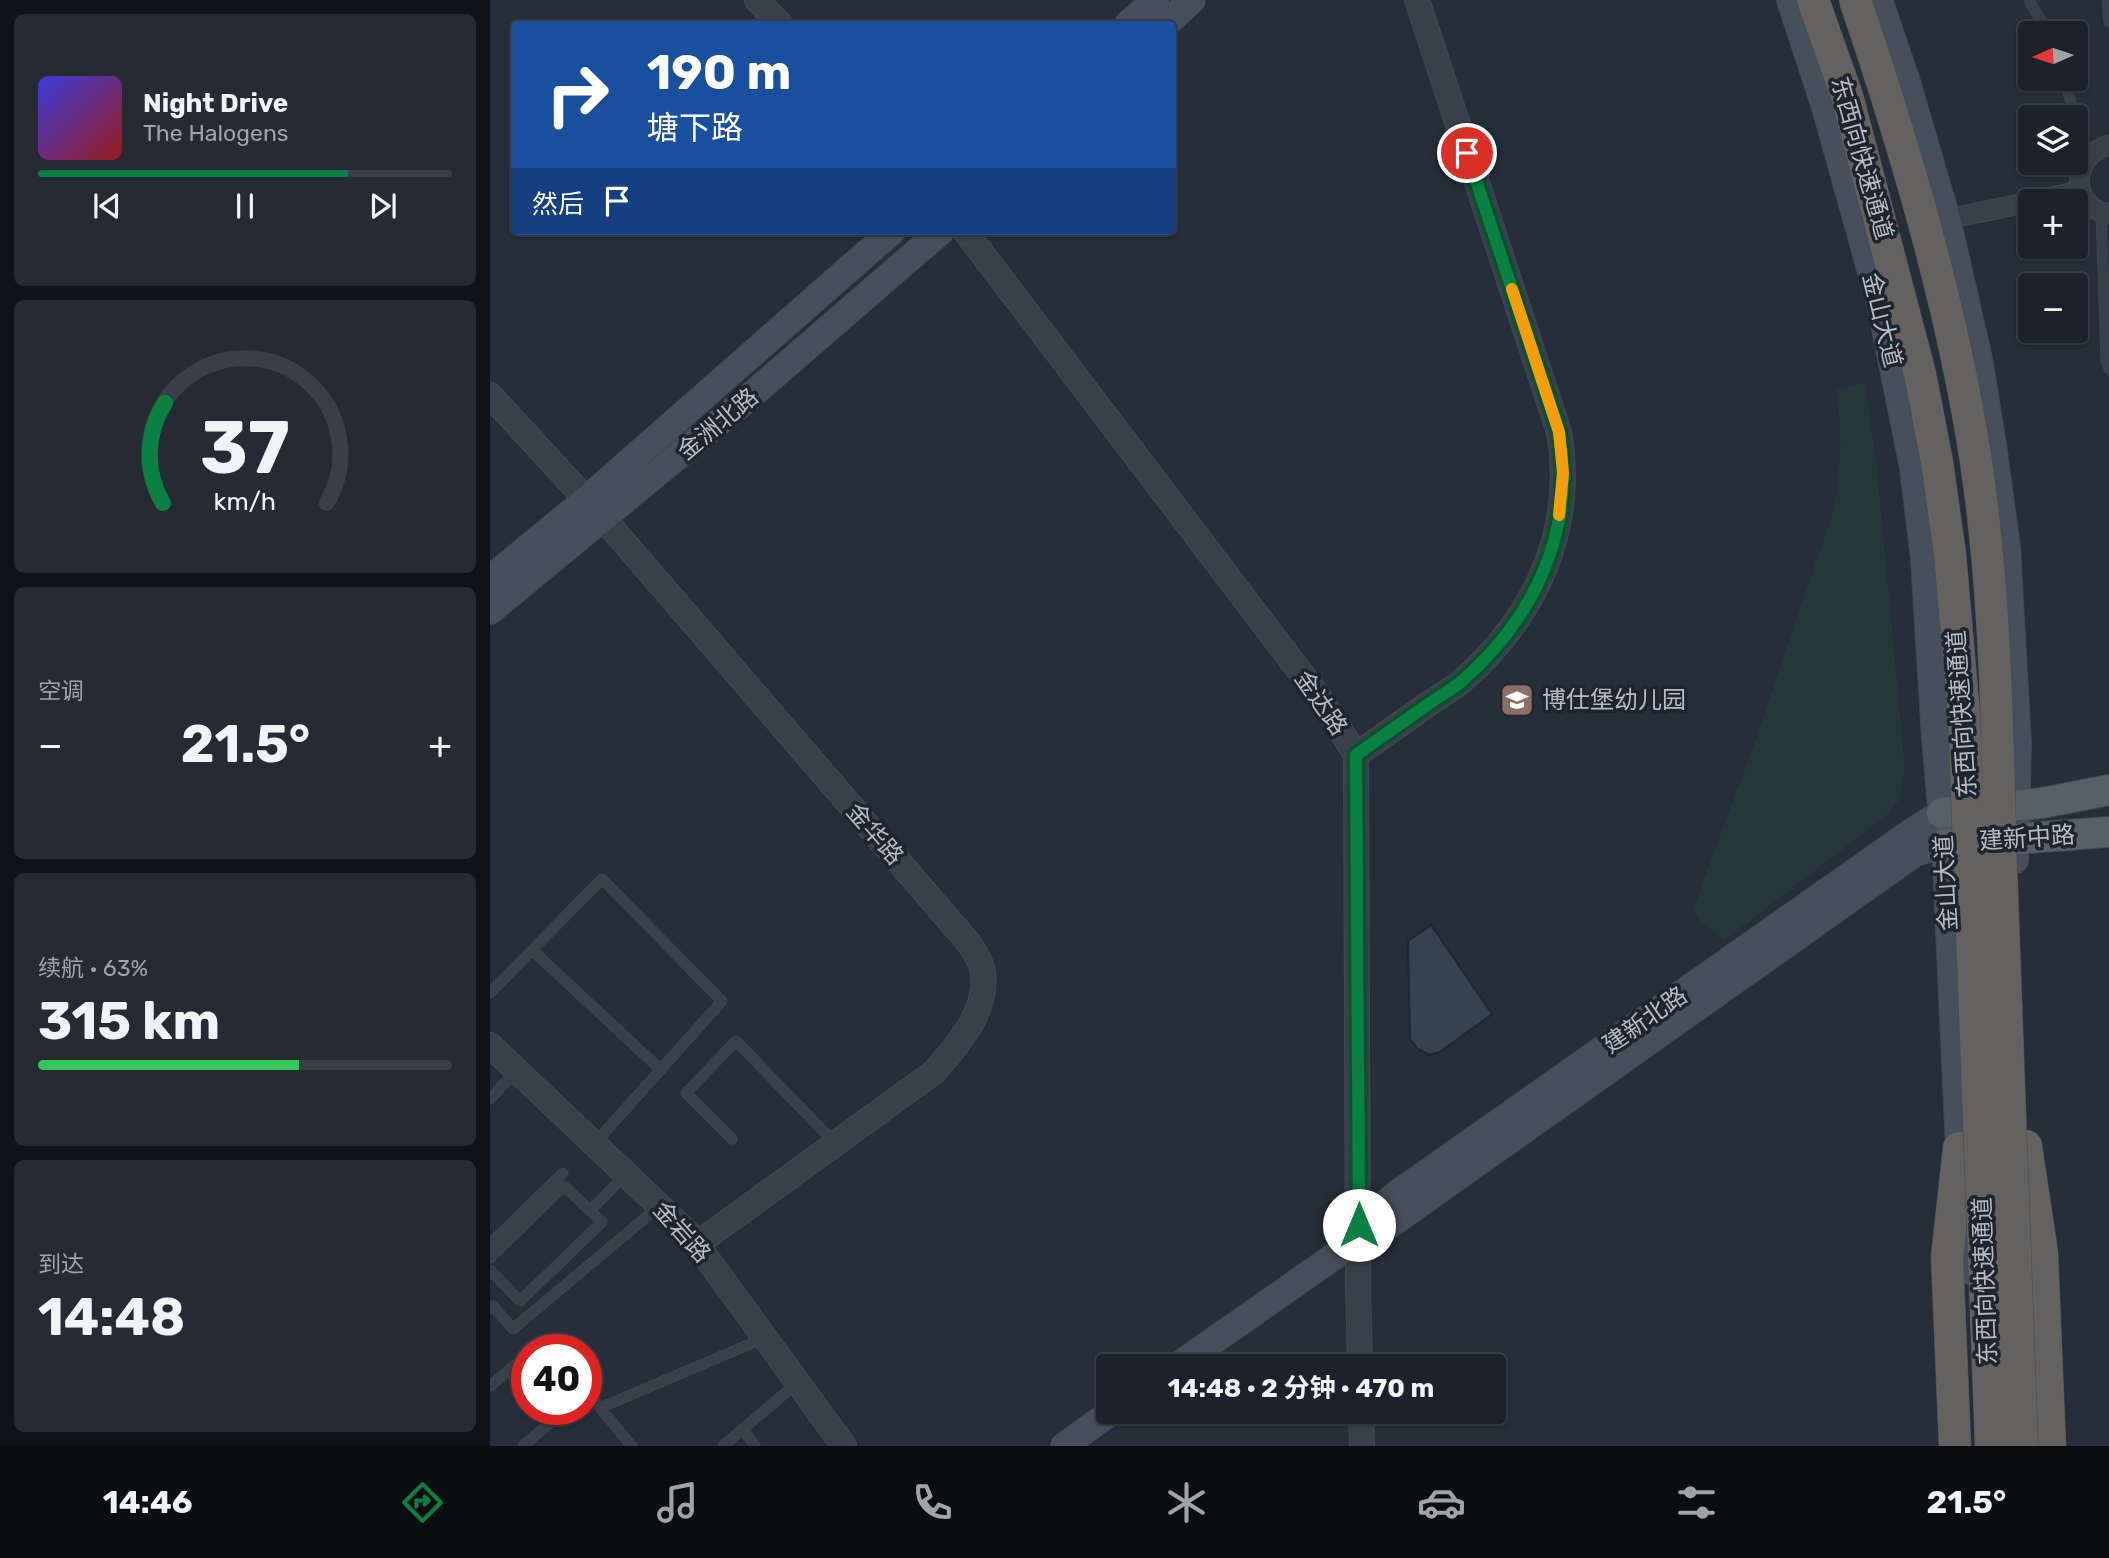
<!DOCTYPE html>
<html lang="zh">
<meta charset="utf-8">
<style>
body{margin:0;font-family:Rubik,"Noto Sans SC",sans-serif;background:#252a33;color:#f1f3f6;height:100vh;display:flex;flex-direction:column;font-size:26px;white-space:nowrap}
*{box-sizing:border-box;margin:0}
p{font-size:23px;color:#a0a4a9}
.icon{flex:none;width:38px;height:38px;fill:none;stroke:currentColor;stroke-width:2;stroke-linecap:round;stroke-linejoin:round}
.map{position:relative;flex:1;overflow:hidden}
.side{display:flex;flex-direction:column;gap:14px;padding:14px;background:#0f1318;width:490px}
.side>*{flex:none}
.guide{position:absolute;left:21px;top:21px;width:665px;height:214px;border-radius:7px;box-shadow:0 2px 5px #0004,0 0 0 2px #3a3f47;background:#1a4fa0;color:#fff;overflow:hidden}
.needle{width:46px;rotate:267deg}
.tools{position:absolute;left:1528px;top:21px;display:grid;gap:14px}
.tools a{display:grid;place-items:center;width:70px;height:70px;border-radius:7px;background:#1c222b;box-shadow:0 2px 5px #0004,0 0 0 2px #3a3f47;font-size:35px}
.speed{position:absolute;left:21px;top:1334px;display:flex;gap:14px;font-size:35px;font-weight:700;text-align:center}
.speed>*{display:grid;place-content:center;width:91px;height:91px;border-radius:50%;background:#1c222b;box-shadow:0 2px 5px #0004,0 0 0 2px #3a3f47;line-height:1}
.speed .limit{border:10px solid #d22;background:#fff;color:#111}
.pin{position:absolute;display:grid;place-items:center;width:60px;height:60px;color:#fff;margin:-30px;border:4px solid #fff;border-radius:50%;box-shadow:0 2px 7px #0007}
.me{position:absolute;width:77px;margin:-38px;rotate:0deg;stroke-linejoin:round;filter:drop-shadow(0 0 5px #0008)}
.turn{display:flex;align-items:center;gap:24px;height:147px;padding:0 21px;font-size:32px}
.turn .icon{width:91px;height:91px;stroke-width:2.5}
.turn b{display:block;font-size:49px;line-height:60px}
.then{display:flex;align-items:center;height:66px;padding:0 21px;background:#0003;gap:14px;font-size:26px}
.big{font-size:52px;font-weight:700;line-height:1.1}
.side .card{flex:1;display:flex;flex-direction:column;justify-content:center;gap:10px;min-width:0;padding:0 24px;border-radius:10px;background:#252a33}
.side .dial{align-items:center;gap:0}
.dial svg{height:182px;overflow:visible;fill:none;stroke:#3a3f47;stroke-width:7;stroke-linecap:round;text-anchor:middle}
.dial text{fill:#f1f3f6;stroke:none}
.song{display:flex;align-items:center;gap:21px}
.cover{width:84px;height:84px;border-radius:10px;background:linear-gradient(135deg,hsl(240 70% 55%),hsl(0 70% 35%))}
.played{height:7px;border-radius:4px;background:linear-gradient(90deg,#0b8043 75%,#3a3f47 75%)}
.keys{display:flex;justify-content:space-around;direction:ltr}
.heat{display:flex;justify-content:space-between;align-items:center;font-size:38px;direction:ltr}
.charge{height:10px;border-radius:5px;background:linear-gradient(90deg,#34c759 63%,#3a3f47 0)}
.trip{position:absolute;left:606px;top:1354px;width:410px;height:70px;border-radius:7px;background:#1c222b;box-shadow:0 2px 5px #0004,0 0 0 2px #3a3f47;font-weight:700;line-height:70px;text-align:center}
.menu{display:flex;height:112px;justify-content:space-around;align-items:center;background:#0b0e11;color:#a0a4a9}
.menu .icon{width:49px;height:49px}
.menu .selected{color:#0b8043}
.menu b{font-size:32px;color:#f1f3f6}
main{display:flex;flex:1;min-height:0}
.map>svg:first-child{display:block}
.green{fill:#27383a}
.building{fill:#374250;stroke:#202730;stroke-width:2}
.lines{fill:none;stroke-linecap:round;stroke-linejoin:round}
.service-casing{stroke:#424952;stroke-width:11}
.minor-casing{stroke:#424952;stroke-width:21}
.tertiary-casing{stroke:#424952;stroke-width:26}
.secondary-casing{stroke:#424952;stroke-width:28}
.primary-casing{stroke:#424952;stroke-width:32}
.trunk-casing{stroke:#444b54;stroke-width:33}
.service{stroke:#38404a;stroke-width:10}
.minor{stroke:#38404a;stroke-width:19}
.tertiary{stroke:#38404a;stroke-width:24}
.secondary{stroke:#474f5c;stroke-width:26}
.primary{stroke:#575f69;stroke-width:30}
.trunk{stroke:#636260;stroke-width:32}
.trunk-bridge-casing{stroke:#444b54;stroke-width:33;stroke-linecap:butt}
.trunk-bridge{stroke:#636260;stroke-width:32}
.route-casing{stroke:#07532c;stroke-width:18}
.route{stroke:#0b8043;stroke-width:12}
.slow{stroke:#f59e0b;stroke-width:12}
.labels{text-anchor:middle;dominant-baseline:central;stroke-width:7;stroke-linejoin:round;paint-order:stroke}
.street-label{font-size:24px;fill:#b4bbc5;stroke:#1e252e}
.poi-label{font-size:24px;fill:#b4bbc5;stroke:#1e252e;text-anchor:start}
</style>
<main>
<section class="side">
<div class="card">
<div class="song"><i class="cover"></i><div><b>Night Drive</b><p>The Halogens</p></div></div>
<div class="played"></div>
<div class="keys"><svg class="icon" aria-label="previous" viewBox="0 0 24 24"><path d="M18 5L8 12l10 7zM5 5v14"/></svg><svg class="icon" aria-label="pause" viewBox="0 0 24 24"><path d="M8 5v14M16 5v14"/></svg><svg class="icon" aria-label="next" viewBox="0 0 24 24"><path d="M6 5l10 7-10 7zM19 5v14"/></svg></div>
</div>
<div class="card dial"><svg viewBox="0 0 100 80">
<path d="M14 69A42 42 0 1 1 86 69"/>
<path d="M14 69A42 42 0 0 1 15 25" stroke="#0b8043"/>
<text x="50" y="56" font-size="32" font-weight="700">37</text>
<text x="50" y="72" font-size="11">km/h</text>
</svg></div>
<div class="card"><p>空调</p>
<div class="heat"><a>−</a><b class="big">21.5°</b><a>+</a></div>
</div>
<div class="card"><p>续航 · 63%</p><b class="big">315 km</b><div class="charge"></div></div>
<div class="card"><p>到达</p><b class="big">14:48</b></div>
</section>
<div class="map">
<svg width="1619" height="1446" viewBox="0 0 1619 1446">
<rect width="100%" height="100%" fill="#252e39"/>
<!-- green -->
<path class="green" d="M1375 382 1387 469 1415 768 1409 800 1397 815 1235 940 1209 921 1203 909 1263 747 1343 512C1351 471 1353 432 1346 390Z"/>
<!-- building -->
<path class="building" d="M941 925 1002 1014 950 1052 940 1055 928 1049 920 1039 918 941Z"/>
<g class="lines">
<defs>
<path id="service" d="M1539 0 1558 33
M1617 0 1619 22
M1574 79 1597 156
M1611 212 1616 360 1619 369
M42 950 171 1070
M0 993 112 879 232 1001 105 1143
M0 1099 26 1071
M242 1139 196 1093 246 1041 345 1143
M101 1210 134 1176
M0 1244 73 1173
M0 1258 74 1186 112 1222 30 1301 0 1270
M0 1308 3 1306 23 1329 168 1207
M44 1349 54 1341 62 1349
M0 1386 37 1355
M96 1391 142 1446
M110 1408 274 1338
M253 1429 265 1446
M33 1446 76 1409
M233 1446 307 1383"/>
<path id="minor" d="M1619 145C1580 156 1579 207 1619 214
M1542 201 1591 191
M1457 219 1540 202"/>
<path id="tertiary" d="M267 0 290 24
M475 231 833 702 866 755 868 1285 870 1367
M0 395 114 519 478 942C484 951 491 961 493 972 498 1011 468 1045 444 1072L207 1244
M866 755C890 738 913 722 937 705 948 697 961 690 972 681 1045 617 1086 530 1069 432L927 0
M0 1045 199 1234 354 1446
M871 1412 872 1446"/>
<path id="secondary" d="M1300 0 1335 107 1390 304 1423 467 1434 558 1445 737 1456 863 1469 1148 1480 1271
M1389 0 1416 79 1457 219 1489 359 1504 452 1517 548 1528 745 1525 860
M638 24 665 0
M676 24 702 0
M0 579 97 499 402 231
M0 611 257 399 451 231
M870 1238 892 1206 908 1193 1423 831 1452 813
M686 1367 869 1239 894 1229 1425 853 1455 844
M574 1446 621 1412"/>
<path id="primary" d="M1452 813 1552 803 1619 790
M1455 844 1619 832"/>
<path id="trunk" d="M1536 1146 1552 1253 1560 1446
M1465 1446 1457 1257 1469 1148"/>
</defs>
<!-- service casing -->
<use href="#service" class="service-casing"/>
<!-- minor casing -->
<use href="#minor" class="minor-casing"/>
<!-- tertiary casing -->
<use href="#tertiary" class="tertiary-casing"/>
<!-- secondary casing -->
<use href="#secondary" class="secondary-casing"/>
<!-- primary casing -->
<use href="#primary" class="primary-casing"/>
<!-- trunk casing -->
<use href="#trunk" class="trunk-casing"/>
<!-- service -->
<use href="#service" class="service"/>
<!-- minor -->
<use href="#minor" class="minor"/>
<!-- tertiary -->
<use href="#tertiary" class="tertiary"/>
<!-- secondary -->
<use href="#secondary" class="secondary"/>
<!-- primary -->
<use href="#primary" class="primary"/>
<!-- trunk -->
<use href="#trunk" class="trunk"/>
<defs>
<path id="trunk-bridge" d="M1323 0 1357 96 1430 374 1447 462 1460 554 1474 715 1501 1446
M1365 0C1415 146 1461 302 1485 455 1506 590 1507 729 1511 865 1518 1059 1525 1252 1532 1446"/>
</defs>
<!-- trunk-bridge casing -->
<use href="#trunk-bridge" class="trunk-bridge-casing"/>
<!-- trunk-bridge -->
<use href="#trunk-bridge" class="trunk-bridge"/>
</g>
<g class="lines">
<defs>
<path id="route" d="M869 1225 866 755C890 738 913 722 937 705 948 697 961 690 972 681 1045 617 1086 530 1069 432L977 153"/>
</defs>
<!-- route casing -->
<use href="#route" class="route-casing"/>
<!-- route -->
<use href="#route" class="route"/>
<!-- slow -->
<path class="slow" d="M1022 289 1069 432 1073 473 1069 515"/>
</g>
<!-- icons -->
<defs>
<symbol id="school-square" viewBox="-11 -11 22 22"><rect x="-9" y="-9" width="18" height="18" rx="4" fill="#8d6e63" stroke="#1e252e"/><path d="M0-5L7-2L0 1L-7-2ZM-4 1L0 2.5L4 1V4Q0 6-4 4Z" fill="#fff"/></symbol>
</defs>
<g fill-rule="evenodd">
<use href="#school-square" x="1008" y="681" width="38" height="38"/>
</g>
<g class="labels">
<!-- street labels -->
<g class="street-label">
<text transform="translate(1372 158) rotate(74)">东西向快速通道</text>
<text transform="translate(1392 320) rotate(76)">金山大道</text>
<text transform="translate(228 424) rotate(-40)">金洲北路</text>
<text transform="translate(831 703) rotate(55)">金达路</text>
<text transform="translate(1472 714) rotate(-94)">东西向快速通道</text>
<text transform="translate(385 834) rotate(49)">金华路</text>
<text transform="translate(1537 838) rotate(-4)">建新中路</text>
<text transform="translate(1456 883) rotate(-93)">金山大道</text>
<text transform="translate(1155 1020) rotate(-35)">建新北路</text>
<text transform="translate(192 1232) rotate(48)">金岩路</text>
<text transform="translate(1495 1281) rotate(-92)">东西向快速通道</text>
</g>
<!-- poi labels -->
<g class="poi-label">
<text x="1052" y="700">博仕堡幼儿园</text>
</g>
</g>
</svg>
<div class="tools">
<a><svg class="needle" viewBox="-14 -14 28 28"><path d="M0-13l5 13h-10z" fill="#e53935"/><path d="M0 13l5-13h-10z" fill="#a0a4a9"/></svg></a>
<a><svg class="icon" aria-label="layers" viewBox="0 0 24 24"><path d="M12 4l9 5-9 5-9-5zM3 14l9 5 9-5"/></svg></a>
<a>+</a>
<a>−</a>
</div>
<div class="speed"><div class="limit">40</div></div>
<div class="pin" style="left:977px;top:153px;background:#d93025"><svg class="icon" aria-label="arrive" viewBox="0 0 24 24"><path d="M6 21V4h12l-3 4 3 4H6"/></svg></div>
<svg class="me" style="left:869px;top:1225px" viewBox="-20 -20 40 40"><circle r="19" fill="#fff"/><path d="M0-13L10 11 0 6-10 11z" fill="#0b8043"/></svg>
<div class="trip">14:48 · 2 分钟 · 470 m</div>
<div class="guide">
<div class="turn"><svg class="icon" aria-label="right" viewBox="0 0 24 24"><path d="M7 20v-9h11M14 6l5 5-5 5"/></svg><div><b>190 m</b>塘下路</div></div>
<div class="then">然后<svg class="icon" aria-label="arrive" viewBox="0 0 24 24"><path d="M6 21V4h12l-3 4 3 4H6"/></svg></div>
</div>
</div>
</main>
<nav class="menu">
<b>14:46</b>
<svg class="icon selected" aria-label="directions" viewBox="0 0 24 24"><path d="M12 3l9 9-9 9-9-9zM9 14v-3h6M13 9l2 2-2 2"/></svg>
<svg class="icon" aria-label="music" viewBox="0 0 24 24"><path d="M9 18V5l10-2v13"/><circle cx="6" cy="18" r="3"/><circle cx="16" cy="16" r="3"/></svg>
<svg class="icon" aria-label="phone" viewBox="0 0 24 24"><path d="M5 4h4l2 5-3 2q2 4 5 5l2-3 5 2v4C11 20 4 13 5 4z"/></svg>
<svg class="icon" aria-label="climate" viewBox="0 0 24 24"><path d="M12 3v18M4 7l16 10M4 17L20 7"/></svg>
<svg class="icon" aria-label="car" viewBox="0 0 24 24"><path d="M5 17H2v-5l4-1 3-4h7l3 4 3 1v5h-3M9 17h6M6 11h13"/><circle cx="7" cy="17" r="2"/><circle cx="17" cy="17" r="2"/></svg>
<svg class="icon" aria-label="filters" viewBox="0 0 24 24"><path d="M4 7h16M4 17h16"/><circle cx="9" cy="7" r="2"/><circle cx="15" cy="17" r="2"/></svg>
<b>21.5°</b>
</nav>
